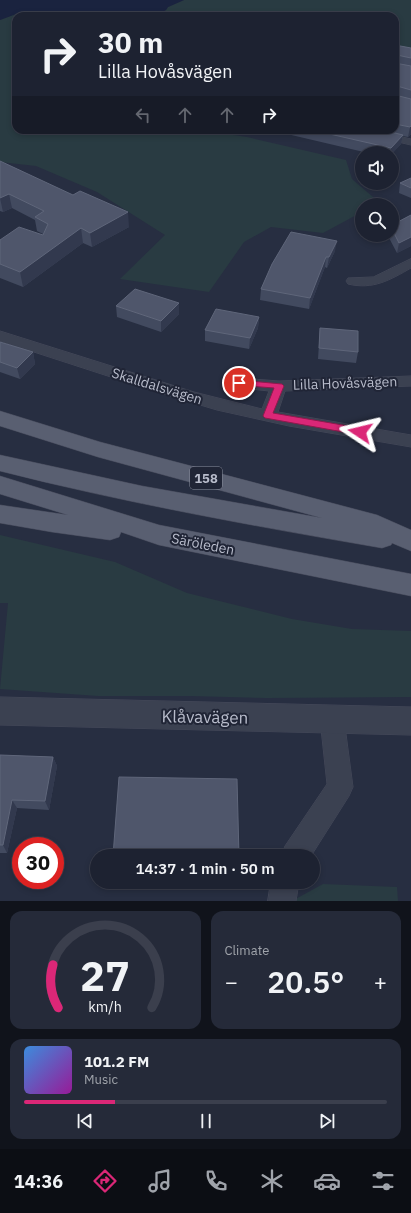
<!DOCTYPE html>
<meta charset="utf-8">
<style>
body{margin:0;font-family:"IBM Plex Sans",sans-serif;background:#252a39;color:#f1f3f6;height:100vh;display:flex;flex-direction:column;font-size:15px;white-space:nowrap}
*{box-sizing:border-box;margin:0}
p{font-size:13px;color:#a0a4ab}
.icon{flex:none;width:22px;height:22px;fill:none;stroke:currentColor;stroke-width:2;stroke-linecap:round;stroke-linejoin:round}
.map{position:relative;height:901px;overflow:hidden}
.side{display:flex;flex-direction:column;gap:10px;padding:10px;background:#10131b;flex:1}
.side>*{flex:none}
.top-card{position:absolute;left:12px;top:12px;width:387px;height:122px;border-radius:12px;box-shadow:0 2px 6px #0003,0 0 0 1px #3b3f4d;background:#1d2231;color:#f1f3f6;overflow:hidden}
.controls{position:absolute;left:355px;top:146px;display:grid;gap:8px}
.controls a{display:grid;place-items:center;width:44px;height:44px;border-radius:50%;background:#1d2231;box-shadow:0 2px 6px #0003,0 0 0 1px #3b3f4d;font-size:20px}
.speed{position:absolute;left:12px;top:837px;display:flex;gap:8px;font-size:20px;font-weight:700;text-align:center}
.speed>*{display:grid;place-content:center;width:52px;height:52px;border-radius:50%;background:#1d2231;box-shadow:0 2px 6px #0003,0 0 0 1px #3b3f4d;line-height:1}
.speed .limit{border:6px solid #d22;background:#fff;color:#111}
.pin{position:absolute;display:grid;place-items:center;width:34px;height:34px;color:#fff;margin:-17px;border:2px solid #fff;border-radius:50%;box-shadow:0 1px 4px #0007}
.me{position:absolute;width:44px;margin:-22px;rotate:280deg;stroke-linejoin:round;filter:drop-shadow(0 0 3px #0008)}
.turn{display:flex;align-items:center;gap:14px;height:84px;padding:0 20px;font-size:18px}
.turn .icon{width:52px;height:52px;stroke-width:2.5}
.turn b{display:block;font-size:28px;line-height:34px}
.lanes{display:flex;align-items:center;height:38px;padding:0 20px;background:#0003;justify-content:center;gap:20px;direction:ltr}
.lanes .off{opacity:.35}
.big{font-size:30px;font-weight:600;line-height:1.1}
.side .card{flex:1;display:flex;flex-direction:column;justify-content:center;gap:6px;min-width:0;padding:0 14px;border-radius:12px;background:#252a39}
.side .dial{align-items:center;gap:0}
.dial svg{height:104px;overflow:visible;fill:none;stroke:#3b3f4d;stroke-width:7;stroke-linecap:round;text-anchor:middle}
.dial text{fill:#f1f3f6;stroke:none}
.song{display:flex;align-items:center;gap:12px}
.cover{width:48px;height:48px;border-radius:6px;background:linear-gradient(135deg,hsl(210 70% 55%),hsl(300 70% 35%))}
.played{height:4px;border-radius:2px;background:linear-gradient(90deg,#db2777 25%,#3b3f4d 25%)}
.keys{display:flex;justify-content:space-around;direction:ltr}
.heat{display:flex;justify-content:space-between;align-items:center;font-size:22px;direction:ltr}
.side .tiles{flex:1;display:grid;gap:10px;grid-template-columns:1fr 1fr}
.card:last-child{grid-column:span 2}
.trip{position:absolute;left:90px;top:849px;width:230px;height:40px;border-radius:20px;background:#1d2231;box-shadow:0 2px 6px #0003,0 0 0 1px #3b3f4d;font-weight:600;line-height:40px;text-align:center}
.tabs{display:flex;height:64px;justify-content:space-around;align-items:center;background:#0c0e14;color:#a0a4ab}
.tabs .icon{width:28px;height:28px}
.tabs .active{color:#db2777}
.tabs b{font-size:18px;color:#f1f3f6}
.map>svg:first-child{display:block}
.green{fill:#293b42}
.water{fill:#1a233f}
.lines{fill:none;stroke-linecap:round;stroke-linejoin:round}
.minor-casing{stroke:#45495a;stroke-width:1}
.tertiary-casing{stroke:#45495a;stroke-width:1}
.primary-casing{stroke:#45495a;stroke-width:1}
.minor{fill:#3b4151;fill-rule:evenodd}
.tertiary{fill:#3b4151;fill-rule:evenodd}
.primary{fill:#595f71;fill-rule:evenodd}
.wall{fill:#424a5f}
.shaded-wall{fill:#32394e}
.building{fill:#4f566b;stroke:#5f667a}
.route{fill:#db2777;stroke:#8e194d}
.labels{text-anchor:middle;dominant-baseline:central;stroke-width:4;stroke-linejoin:round;paint-order:stroke}
.shield{fill:#202536;stroke:#8a8f9e;stroke-width:1}
.shield-label{font-size:13px;font-weight:bold;fill:#b8bccb}
.street-label{font-size:14px;fill:#b8bccb;stroke:#202536}
.near-street-label{font-size:17px;fill:#b8bccb;stroke:#202536}
</style>
<div class="map">
<svg width="411" height="901" viewBox="0 0 411 901">
<rect width="100%" height="100%" fill="#272e41"/>
<!-- green -->
<path class="green" d="M184 0H411V51L395 48V16H158V14L166 10 168 7Z
M62 12 83 16H16V130H199L247 137 346 160 352 179 380 203 376 205H362V212L323 233 271 227 244 242 209 292 120 279 165 235 97 192 36 166 0 162V20L16 14Z
M0 535 115 562 187 593 292 619 352 629 411 631V697L267 698 190 696H98L0 689 8 603H0Z
M323 884 397 887 398 901H292Z"/>
<!-- water -->
<path class="water" d="M0 0H184L168 7 166 10 158 14V16H83L62 12 26 13 16 14 0 20Z"/>
<g class="lines">
<defs>
<path id="minor" d="M354 130H373L411 139V145L355 132Z
M411 259V268C390 280 373 290 348 284L346 281 348 278 373 277Z
M0 331 194 392 262 409 269 391 233 387 231 383 233 379 239 378 279 381 411 376V386L285 391 278 412 411 435V447L289 426 217 410 157 392 0 341Z
M332 707 341 711 344 719 353 787 349 796 311 856H281L285 846 327 784 320 719 323 711Z
M271 882H299L296 901H268Z"/>
<path id="tertiary" d="M0 697 411 707V735L0 725Z"/>
<path id="primary" d="M0 411 100 442 377 515 411 530V551L392 543 391 545 382 548C254 526 126 503 0 471V455L142 486 322 518 98 457 0 426Z
M0 476 159 525 411 574V596L159 545 121 532 119 537 110 540 52 532 0 523V505L68 515 0 494Z"/>
</defs>
<!-- minor casing -->
<use href="#minor" class="minor-casing"/>
<!-- tertiary casing -->
<use href="#tertiary" class="tertiary-casing"/>
<!-- primary casing -->
<use href="#primary" class="primary-casing"/>
<!-- minor -->
<use href="#minor" class="minor"/>
<!-- tertiary -->
<use href="#tertiary" class="tertiary"/>
<!-- primary -->
<use href="#primary" class="primary"/>
</g>
<!-- wall -->
<path class="wall" d="M395 45 411 48V134L408 137 403 136 401 144 392 153H368L270 130H395Z
M0 161 129 227 92 247 83 243 23 287 0 278V240L43 235V234L37 231 35 220 12 208 3 212 0 211Z
M411 178V198L399 193 400 183Z
M411 215V246L397 253 388 236 389 235H392V225Z
M335 251 327 268 325 267 309 309 260 300 261 289Z
M179 303V314L161 332 117 317 116 306Z
M259 317 258 328 249 349 205 341V330Z
M320 328 358 352 356 363 318 359Z
M0 342 33 352 35 364 20 379 0 372Z
M0 755 53 757 57 766 49 810 17 808 7 853H0Z"/>
<!-- shaded-wall -->
<path class="shaded-wall" d="M411 126V134L408 137 410 127Z
M403 135 401 144 392 154V153H390L391 148Z
M9 194 12 208 3 212 0 198Z
M128 212 129 227 92 247 90 233Z
M81 228 83 243 23 287 20 272Z
M411 237V246L397 253 399 243Z
M337 241 335 251 327 268 329 257Z
M326 257 325 267 309 309 310 298Z
M179 303V314L161 332V321Z
M259 317 258 328 249 349 250 338Z
M33 352 35 364 20 379 17 368Z
M53 757 57 766 49 810 45 801Z
M12 800 17 808 7 853 3 845Z"/>
<!-- building -->
<path class="building" d="M395 45 411 48V58L397 55 395 56Z
M395 57V63L411 66V90L397 86 395 88V95L411 99V126L410 127 395 124Z
M312 130H383L403 135 391 148Z
M0 161 73 195 80 191 128 212 90 233 81 228 20 272 0 264V240L19 227 43 235 48 224 35 217 44 211 9 194 0 198Z
M411 178V188L400 183Z
M411 215V237L399 243 392 229V225Z
M291 232 337 241 329 257H326L310 298 261 289 272 264Z
M135 289 179 303 161 321 116 306Z
M216 309 259 317 250 338 205 330Z
M320 328 358 331V352L319 348Z
M0 342 33 352 17 368 0 362Z
M0 755 53 757 45 801 12 800 3 845H0Z
M119 777 237 779 239 856H113Z"/>
<!-- route -->
<path class="route" d="M239 380 282 384 284 386 273 413 360 428 365 432 360 435 265 418 263 416 274 388 236 385 235 383 236 381Z"/>
<g class="labels">
<!-- shield labels -->
<rect class="shield" x="190" y="467" width="32" height="22" rx="3"/>
<g class="shield-label">
<text x="206" y="478">158</text>
</g>
<!-- street labels -->
<g class="street-label">
<text transform="translate(345 383) rotate(-2)">Lilla Hovåsvägen</text>
<text transform="translate(157 386) rotate(17)">Skalldalsvägen</text>
<text transform="translate(203 544) rotate(11)">Säröleden</text>
</g>
<!-- near-street labels -->
<g class="near-street-label">
<text transform="translate(205 717) rotate(1)">Klåvavägen</text>
</g>
</g>
</svg>
<div class="controls">
<a><svg class="icon" aria-label="sound" viewBox="0 0 24 24"><path d="M4 9h4l5-4v14l-5-4H4zM17 9q2 3 0 6"/></svg></a>
<a><svg class="icon" aria-label="search" viewBox="0 0 24 24"><circle cx="10" cy="10" r="6"/><path d="M15 15l6 6"/></svg></a>
</div>
<div class="speed"><div class="limit">30</div></div>
<div class="pin" style="left:239px;top:383px;background:#d93025"><svg class="icon" aria-label="arrive" viewBox="0 0 24 24"><path d="M6 21V4h12l-3 4 3 4H6"/></svg></div>
<svg class="me" style="left:360px;top:432px" viewBox="-20 -20 40 40"><path d="M0-17L14 15 0 8-14 15z" fill="#db2777" stroke="#fff" stroke-width="4"/></svg>
<div class="trip">14:37 · 1 min · 50 m</div>
<div class="top-card">
<div class="turn"><svg class="icon" aria-label="right" viewBox="0 0 24 24"><path d="M7 20v-9h11M14 6l5 5-5 5"/></svg><div><b>30 m</b>Lilla Hovåsvägen</div></div>
<div class="lanes"><svg class="icon off" aria-label="left" viewBox="0 0 24 24"><path d="M17 20v-9H6M10 6l-5 5 5 5"/></svg><svg class="icon off" aria-label="ahead" viewBox="0 0 24 24"><path d="M12 20V5M6 11l6-6 6 6"/></svg><svg class="icon off" aria-label="ahead" viewBox="0 0 24 24"><path d="M12 20V5M6 11l6-6 6 6"/></svg><svg class="icon" aria-label="right" viewBox="0 0 24 24"><path d="M7 20v-9h11M14 6l5 5-5 5"/></svg></div>
</div>
</div>
<section class="side">
<div class="tiles">
<div class="card dial"><svg viewBox="0 0 100 80">
<path d="M14 69A42 42 0 1 1 86 69"/>
<path d="M14 69A42 42 0 0 1 10 36" stroke="#db2777"/>
<text x="50" y="56" font-size="32" font-weight="700">27</text>
<text x="50" y="72" font-size="11">km/h</text>
</svg></div>
<div class="card"><p>Climate</p>
<div class="heat"><a>−</a><b class="big">20.5°</b><a>+</a></div>
</div>
<div class="card">
<div class="song"><i class="cover"></i><div><b>101.2 FM</b><p>Music</p></div></div>
<div class="played"></div>
<div class="keys"><svg class="icon" aria-label="previous" viewBox="0 0 24 24"><path d="M18 5L8 12l10 7zM5 5v14"/></svg><svg class="icon" aria-label="pause" viewBox="0 0 24 24"><path d="M8 5v14M16 5v14"/></svg><svg class="icon" aria-label="next" viewBox="0 0 24 24"><path d="M6 5l10 7-10 7zM19 5v14"/></svg></div>
</div>
</div>
</section>
<nav class="tabs">
<b>14:36</b>
<svg class="icon active" aria-label="directions" viewBox="0 0 24 24"><path d="M12 3l9 9-9 9-9-9zM9 14v-3h6M13 9l2 2-2 2"/></svg>
<svg class="icon" aria-label="music" viewBox="0 0 24 24"><path d="M9 18V5l10-2v13"/><circle cx="6" cy="18" r="3"/><circle cx="16" cy="16" r="3"/></svg>
<svg class="icon" aria-label="phone" viewBox="0 0 24 24"><path d="M5 4h4l2 5-3 2q2 4 5 5l2-3 5 2v4C11 20 4 13 5 4z"/></svg>
<svg class="icon" aria-label="climate" viewBox="0 0 24 24"><path d="M12 3v18M4 7l16 10M4 17L20 7"/></svg>
<svg class="icon" aria-label="car" viewBox="0 0 24 24"><path d="M5 17H2v-5l4-1 3-4h7l3 4 3 1v5h-3M9 17h6M6 11h13"/><circle cx="7" cy="17" r="2"/><circle cx="17" cy="17" r="2"/></svg>
<svg class="icon" aria-label="filters" viewBox="0 0 24 24"><path d="M4 7h16M4 17h16"/><circle cx="9" cy="7" r="2"/><circle cx="15" cy="17" r="2"/></svg>
</nav>
